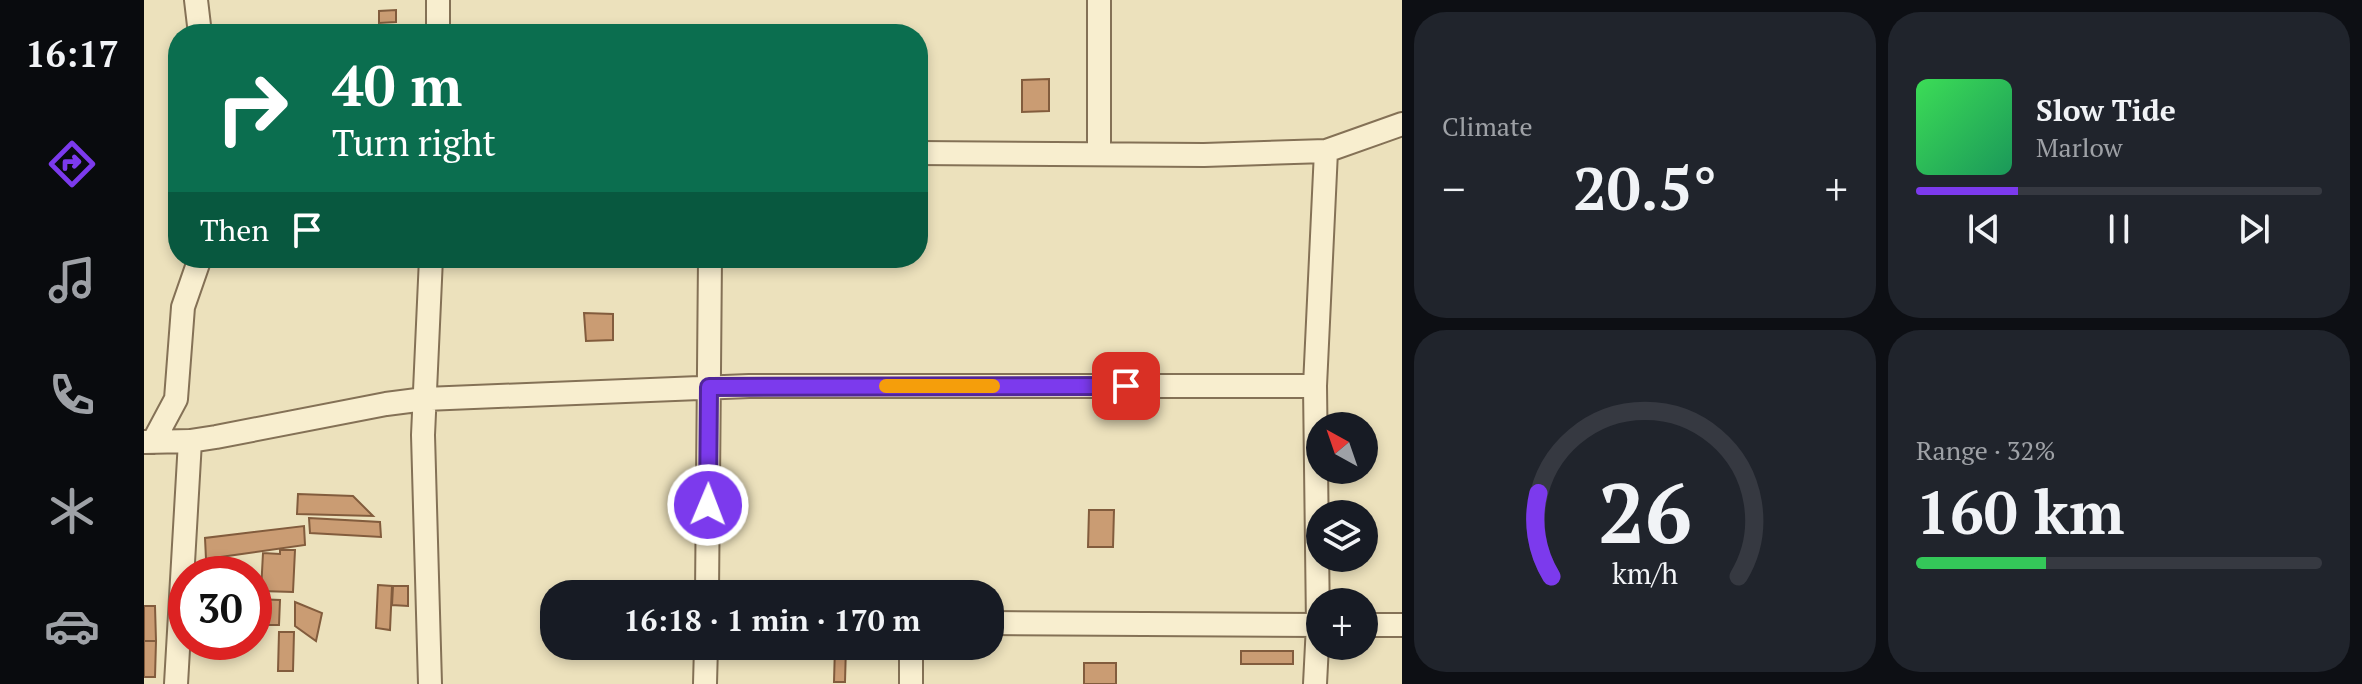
<!DOCTYPE html>
<meta charset="utf-8">
<style>
body{margin:0;font-family:"PT Serif",serif;background:#20242c;color:#f1f3f6;height:100vh;display:flex;flex-direction:column;font-size:30px;white-space:nowrap}
*{box-sizing:border-box;margin:0}
p{font-size:26px;color:#9ea1a6}
.icon{flex:none;width:44px;height:44px;fill:none;stroke:currentColor;stroke-width:2;stroke-linecap:round;stroke-linejoin:round}
.map{position:relative;flex:1;overflow:hidden}
.drawer{display:flex;flex-direction:column;gap:12px;padding:12px;background:#0d0f14;width:960px}
.drawer>*{flex:none}
.hud{position:absolute;left:24px;top:24px;width:760px;height:244px;border-radius:32px;box-shadow:0 4px 12px #0003;background:#0b6e4f;color:#fff;overflow:hidden}
.needle{width:52px;rotate:320deg}
.tools{position:absolute;left:1162px;top:412px;display:grid;gap:16px}
.tools a{display:grid;place-items:center;width:72px;height:72px;border-radius:50%;background:#171b24;box-shadow:0 4px 12px #0003;font-size:40px}
.speed{position:absolute;left:24px;top:556px;display:flex;gap:16px;font-size:40px;font-weight:700;text-align:center}
.speed>*{display:grid;place-content:center;width:104px;height:104px;border-radius:50%;background:#171b24;box-shadow:0 4px 12px #0003;line-height:1}
.speed .limit{border:12px solid #d22;background:#fff;color:#111}
.pin{position:absolute;display:grid;place-items:center;width:68px;height:68px;color:#fff;margin:-34px;border-radius:16px;box-shadow:0 4px 12px #0006}
.me{position:absolute;width:88px;margin:-44px;rotate:1deg;stroke-linejoin:round;filter:drop-shadow(0 0 6px #0008)}
.turn{display:flex;align-items:center;gap:28px;height:168px;padding:0 32px;font-size:36px}
.turn .icon{width:104px;height:104px;stroke-width:2.5}
.turn b{display:block;font-size:56px;line-height:68px}
.then{display:flex;align-items:center;height:76px;padding:0 32px;background:#0003;gap:16px;font-size:30px}
.big{font-size:60px;font-weight:700;line-height:1.1}
.drawer .card{flex:1;display:flex;flex-direction:column;justify-content:center;gap:12px;min-width:0;padding:0 28px;border-radius:32px;background:#20242c}
.drawer .dial{align-items:center;gap:0}
.dial svg{height:208px;overflow:visible;fill:none;stroke:#363941;stroke-width:7;stroke-linecap:round;text-anchor:middle}
.dial text{fill:#f1f3f6;stroke:none}
.song{display:flex;align-items:center;gap:24px}
.cover{width:96px;height:96px;border-radius:12px;background:linear-gradient(135deg,hsl(130 70% 55%),hsl(150 70% 35%))}
.played{height:8px;border-radius:4px;background:linear-gradient(90deg,#7c3aed 25%,#363941 25%)}
.keys{display:flex;justify-content:space-around;direction:ltr}
.heat{display:flex;justify-content:space-between;align-items:center;font-size:44px;direction:ltr}
.charge{height:12px;border-radius:6px;background:linear-gradient(90deg,#34c759 32%,#363941 0)}
.drawer .tiles{flex:1;display:grid;gap:12px;grid-template-columns:repeat(2,1fr)}
.trip{position:absolute;left:396px;top:580px;width:464px;height:80px;border-radius:32px;background:#171b24;box-shadow:0 4px 12px #0003;font-weight:700;line-height:80px;text-align:center}
main{display:flex;flex:1;min-height:0}
.tab-bar{display:flex;flex-direction:column;width:144px;justify-content:space-around;align-items:center;background:#090b0e;color:#9ea1a6}
.tab-bar .icon{width:56px;height:56px}
.tab-bar .current{color:#7c3aed}
.tab-bar b{font-size:36px;color:#f1f3f6}
.map>svg:first-child{display:block}
.building{fill:#ca9c73;stroke:#825c3d;stroke-width:2}
.lines{fill:none;stroke-linecap:round;stroke-linejoin:round}
.minor-casing{stroke:#847156;stroke-width:26}
.minor{stroke:#f8eecf;stroke-width:22}
.route-casing{stroke:#51269a;stroke-width:20}
.route{stroke:#7c3aed;stroke-width:14}
.slow{stroke:#f59e0b;stroke-width:14}
</style>
<main>
<nav class="tab-bar">
<b>16:17</b>
<svg class="icon current" aria-label="directions" viewBox="0 0 24 24"><path d="M12 3l9 9-9 9-9-9zM9 14v-3h6M13 9l2 2-2 2"/></svg>
<svg class="icon" aria-label="music" viewBox="0 0 24 24"><path d="M9 18V5l10-2v13"/><circle cx="6" cy="18" r="3"/><circle cx="16" cy="16" r="3"/></svg>
<svg class="icon" aria-label="phone" viewBox="0 0 24 24"><path d="M5 4h4l2 5-3 2q2 4 5 5l2-3 5 2v4C11 20 4 13 5 4z"/></svg>
<svg class="icon" aria-label="climate" viewBox="0 0 24 24"><path d="M12 3v18M4 7l16 10M4 17L20 7"/></svg>
<svg class="icon" aria-label="car" viewBox="0 0 24 24"><path d="M5 17H2v-5l4-1 3-4h7l3 4 3 1v5h-3M9 17h6M6 11h13"/><circle cx="7" cy="17" r="2"/><circle cx="17" cy="17" r="2"/></svg>
</nav>
<div class="map">
<svg width="1258" height="684" viewBox="0 0 1258 684">
<rect width="100%" height="100%" fill="#ece1bc"/>
<!-- building -->
<path class="building" d="M252 10V22L235 23V11Z
M905 79V111L878 112V80Z
M440 313 469 314V340L442 341Z
M154 494 209 496 229 516 153 514Z
M945 510H970L969 547H944Z
M165 518 236 522 237 537 166 533Z
M160 526 161 545 62 559 61 538Z
M136 550H151L149 592 117 591 119 553 136 554Z
M234 585 248 586 246 630 232 628Z
M249 586H264V606L248 605Z
M110 599 136 600 135 625H110Z
M151 602 178 613 172 641 151 626Z
M0 606H11L12 641H0Z
M135 632H150L149 671H134Z
M0 641H12L11 677H0Z
M642 646H674V658L642 659Z
M691 646H702L701 682H690Z
M1097 651H1149V664H1097Z
M940 663H972V684H940Z"/>
<g class="lines">
<defs>
<path id="minor" d="M52 0 56 34
M294 34V0
M774 153 1060 155 1182 151 1258 124
M955 153V0
M0 442 46 441 72 437 242 404 281 399 605 386H1171
M9 442 32 399 39 307 56 258
M563 594 566 258
M846 623 1176 625
M1220 625H1258
M767 646V684
M32 684 46 441
M286 684 279 435 287 258
M561 684 562 646
M1171 684 1174 625 1171 386 1182 151"/>
</defs>
<!-- minor casing -->
<use href="#minor" class="minor-casing"/>
<!-- minor -->
<use href="#minor" class="minor"/>
</g>
<g class="lines">
<defs>
<path id="route" d="M564 505 565 387 982 386"/>
</defs>
<!-- route casing -->
<use href="#route" class="route-casing"/>
<!-- route -->
<use href="#route" class="route"/>
<!-- slow -->
<path class="slow" d="M742 386H849"/>
</g>
</svg>
<div class="tools">
<a><svg class="needle" viewBox="-14 -14 28 28"><path d="M0-13l5 13h-10z" fill="#e53935"/><path d="M0 13l5-13h-10z" fill="#9ea1a6"/></svg></a>
<a><svg class="icon" aria-label="layers" viewBox="0 0 24 24"><path d="M12 4l9 5-9 5-9-5zM3 14l9 5 9-5"/></svg></a>
<a>+</a>
</div>
<div class="speed"><div class="limit">30</div></div>
<div class="pin" style="left:982px;top:386px;background:#d93025"><svg class="icon" aria-label="arrive" viewBox="0 0 24 24"><path d="M6 21V4h12l-3 4 3 4H6"/></svg></div>
<svg class="me" style="left:564px;top:505px" viewBox="-20 -20 40 40"><circle r="17" fill="#7c3aed" stroke="#fff" stroke-width="3"/><path d="M0-11L8 9 0 5-8 9z" fill="#fff"/></svg>
<div class="trip">16:18 · 1 min · 170 m</div>
<div class="hud">
<div class="turn"><svg class="icon" aria-label="right" viewBox="0 0 24 24"><path d="M7 20v-9h11M14 6l5 5-5 5"/></svg><div><b>40 m</b>Turn right</div></div>
<div class="then">Then<svg class="icon" aria-label="arrive" viewBox="0 0 24 24"><path d="M6 21V4h12l-3 4 3 4H6"/></svg></div>
</div>
</div>
<section class="drawer">
<div class="tiles">
<div class="card"><p>Climate</p>
<div class="heat"><a>−</a><b class="big">20.5°</b><a>+</a></div>
</div>
<div class="card">
<div class="song"><i class="cover"></i><div><b>Slow Tide</b><p>Marlow</p></div></div>
<div class="played"></div>
<div class="keys"><svg class="icon" aria-label="previous" viewBox="0 0 24 24"><path d="M18 5L8 12l10 7zM5 5v14"/></svg><svg class="icon" aria-label="pause" viewBox="0 0 24 24"><path d="M8 5v14M16 5v14"/></svg><svg class="icon" aria-label="next" viewBox="0 0 24 24"><path d="M6 5l10 7-10 7zM19 5v14"/></svg></div>
</div>
<div class="card dial"><svg viewBox="0 0 100 80">
<path d="M14 69A42 42 0 1 1 86 69"/>
<path d="M14 69A42 42 0 0 1 9 37" stroke="#7c3aed"/>
<text x="50" y="56" font-size="32" font-weight="700">26</text>
<text x="50" y="72" font-size="11">km/h</text>
</svg></div>
<div class="card"><p>Range · 32%</p><b class="big">160 km</b><div class="charge"></div></div>
</div>
</section>
</main>
